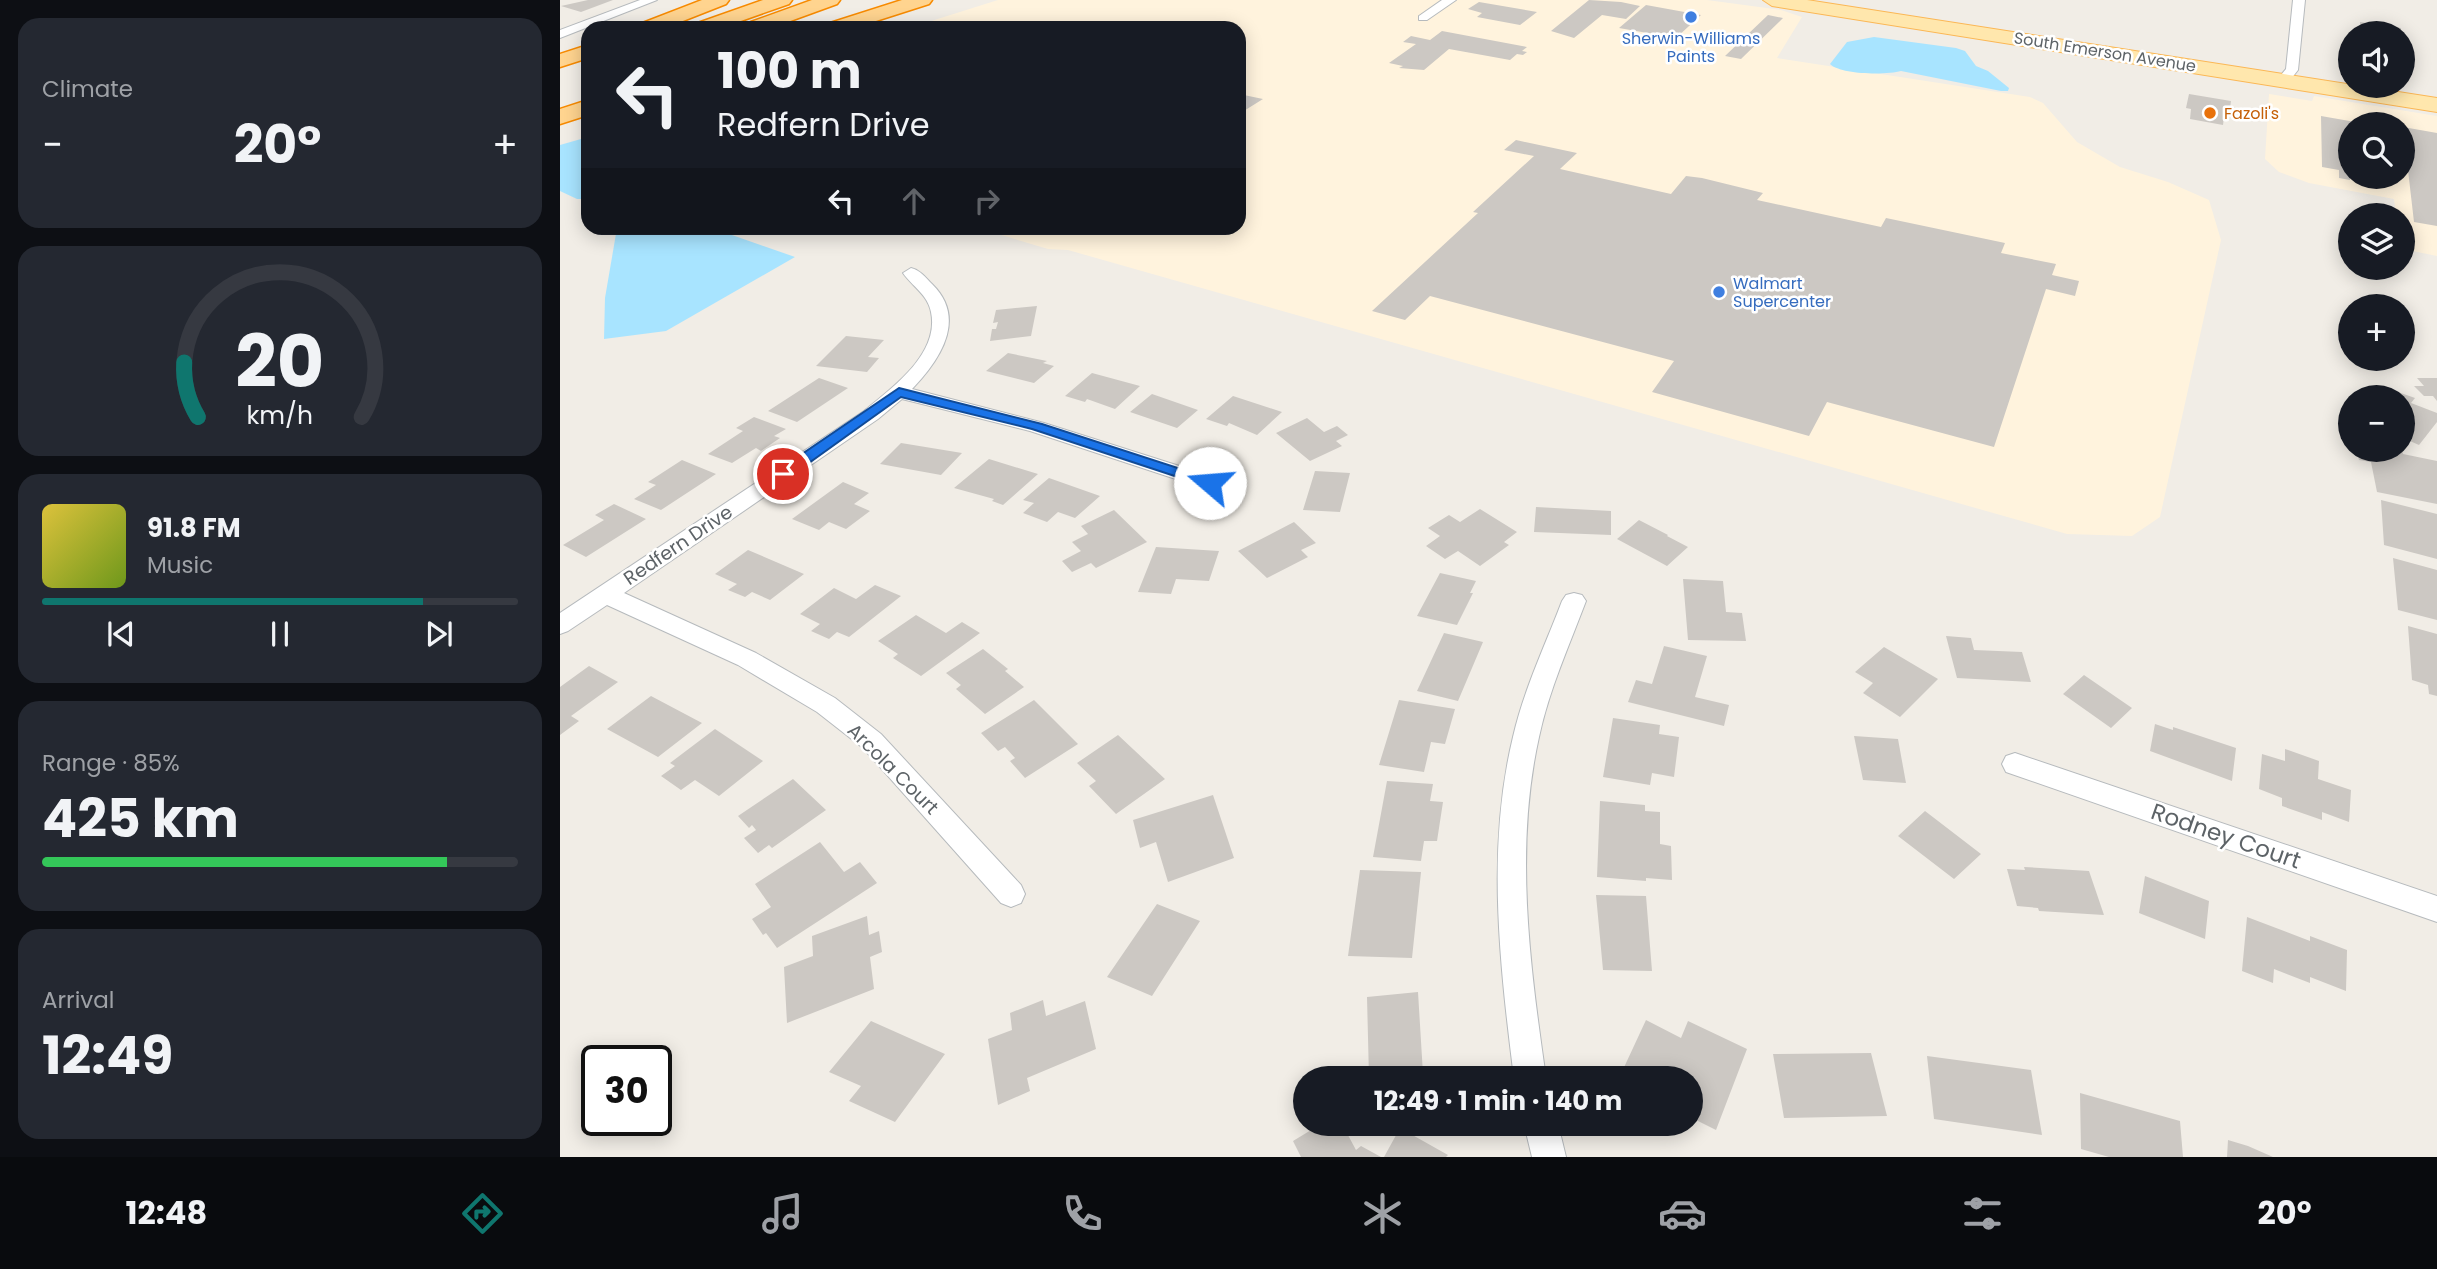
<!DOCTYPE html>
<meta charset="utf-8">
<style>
body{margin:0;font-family:Poppins,sans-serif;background:#242831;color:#f1f3f6;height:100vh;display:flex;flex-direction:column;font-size:26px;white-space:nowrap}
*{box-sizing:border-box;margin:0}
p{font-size:23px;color:#9ea1a6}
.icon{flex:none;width:38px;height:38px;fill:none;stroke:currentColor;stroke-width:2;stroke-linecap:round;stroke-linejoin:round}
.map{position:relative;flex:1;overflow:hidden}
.details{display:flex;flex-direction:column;gap:18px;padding:18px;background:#0d0f14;width:560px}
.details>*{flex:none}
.hud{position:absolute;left:21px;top:21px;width:665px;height:214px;border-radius:21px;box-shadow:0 4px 18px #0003;background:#171b24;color:#f1f3f6;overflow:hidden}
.controls{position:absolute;left:1778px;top:21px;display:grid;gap:14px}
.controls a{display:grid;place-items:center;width:77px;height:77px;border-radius:50%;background:#171b24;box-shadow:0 4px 18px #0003;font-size:35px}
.speed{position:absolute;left:21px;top:1045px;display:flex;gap:14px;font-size:35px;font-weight:700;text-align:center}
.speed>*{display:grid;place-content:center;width:91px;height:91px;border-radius:50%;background:#171b24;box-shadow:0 4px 18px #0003;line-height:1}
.speed .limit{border:4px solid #111;border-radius:10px;background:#fff;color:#111}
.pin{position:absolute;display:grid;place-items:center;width:60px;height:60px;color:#fff;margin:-30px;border:4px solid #fff;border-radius:50%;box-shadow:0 2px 7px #0007}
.me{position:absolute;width:77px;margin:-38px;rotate:288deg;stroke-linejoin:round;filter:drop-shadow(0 0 5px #0008)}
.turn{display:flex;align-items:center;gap:24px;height:147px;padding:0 21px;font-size:32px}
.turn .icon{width:91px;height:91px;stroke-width:2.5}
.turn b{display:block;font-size:49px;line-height:60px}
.lanes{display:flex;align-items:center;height:66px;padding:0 21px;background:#0003;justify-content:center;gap:35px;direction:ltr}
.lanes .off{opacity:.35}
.big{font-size:52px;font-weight:700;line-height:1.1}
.details .widget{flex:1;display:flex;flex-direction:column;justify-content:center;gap:10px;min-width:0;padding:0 24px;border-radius:21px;background:#242831}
.details .dial{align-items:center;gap:0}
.dial svg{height:182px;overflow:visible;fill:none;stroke:#363941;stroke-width:7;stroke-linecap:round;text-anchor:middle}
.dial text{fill:#f1f3f6;stroke:none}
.song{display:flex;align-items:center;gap:21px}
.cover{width:84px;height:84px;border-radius:10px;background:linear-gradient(135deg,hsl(50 70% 55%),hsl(80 70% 35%))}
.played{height:7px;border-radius:4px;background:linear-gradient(90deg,#0f766e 80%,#363941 80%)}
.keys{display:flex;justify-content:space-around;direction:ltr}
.heat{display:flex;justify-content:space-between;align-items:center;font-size:38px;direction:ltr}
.charge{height:10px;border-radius:5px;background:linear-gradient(90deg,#34c759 85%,#363941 0)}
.trip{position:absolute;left:733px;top:1066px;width:410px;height:70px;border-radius:35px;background:#171b24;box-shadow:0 4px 18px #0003;font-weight:700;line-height:70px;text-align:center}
.tab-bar{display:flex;height:112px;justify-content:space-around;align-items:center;background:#090b0e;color:#9ea1a6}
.tab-bar .icon{width:49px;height:49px}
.tab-bar .current{color:#0f766e}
.tab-bar b{font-size:32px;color:#f1f3f6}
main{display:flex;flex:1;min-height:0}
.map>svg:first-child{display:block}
.commercial{fill:#fff3dd;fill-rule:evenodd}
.water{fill:#a8e4ff}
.building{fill:#ccc8c3}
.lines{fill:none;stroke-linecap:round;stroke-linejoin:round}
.street-casing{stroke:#b6babd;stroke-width:2}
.primary-casing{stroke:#fbb755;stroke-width:2}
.highway-casing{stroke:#f78a00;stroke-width:3}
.street{fill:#fff;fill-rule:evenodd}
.primary{fill:#ffe7ad;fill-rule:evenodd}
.highway{fill:#ffd48f;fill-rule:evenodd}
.route{fill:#1a73e8;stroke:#114b97;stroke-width:2}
.shop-dot{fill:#3f7fe0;stroke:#fff;stroke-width:2.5}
.food-dot{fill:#e8710a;stroke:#fff;stroke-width:2.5}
.labels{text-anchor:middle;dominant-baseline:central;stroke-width:5;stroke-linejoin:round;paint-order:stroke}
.far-shop-label{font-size:16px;fill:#366cbe;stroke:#fff}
.far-street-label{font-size:16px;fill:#5d6367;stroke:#fff}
.far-food-label{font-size:16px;fill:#c56008;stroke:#fff;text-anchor:start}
.street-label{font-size:19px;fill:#5d6367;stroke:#fff}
.near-street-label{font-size:23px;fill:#5d6367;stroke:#fff}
</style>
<main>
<section class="details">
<div class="widget"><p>Climate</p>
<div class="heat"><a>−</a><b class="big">20°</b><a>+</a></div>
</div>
<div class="widget dial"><svg viewBox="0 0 100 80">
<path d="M14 69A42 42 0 1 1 86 69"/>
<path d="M14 69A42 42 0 0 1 8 45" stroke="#0f766e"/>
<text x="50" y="56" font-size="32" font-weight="700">20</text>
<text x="50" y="72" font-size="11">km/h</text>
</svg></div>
<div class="widget">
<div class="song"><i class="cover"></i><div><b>91.8 FM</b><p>Music</p></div></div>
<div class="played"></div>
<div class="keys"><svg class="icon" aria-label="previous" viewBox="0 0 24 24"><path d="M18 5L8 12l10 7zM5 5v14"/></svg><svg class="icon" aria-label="pause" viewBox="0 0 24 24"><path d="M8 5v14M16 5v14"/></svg><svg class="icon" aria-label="next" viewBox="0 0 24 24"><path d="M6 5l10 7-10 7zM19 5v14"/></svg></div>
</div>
<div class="widget"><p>Range · 85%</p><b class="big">425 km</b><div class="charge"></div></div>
<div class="widget"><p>Arrival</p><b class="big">12:49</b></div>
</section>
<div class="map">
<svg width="1877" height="1157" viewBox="0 0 1877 1157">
<rect width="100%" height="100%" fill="#f1ede6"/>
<!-- commercial -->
<path class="commercial" d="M438 0H1147L1221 10 1242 17 1217 58 1470 97 1483 103 1517 142 1560 167 1608 182 1649 200 1661 240 1600 517 1572 536 1507 534 508 250 488 249 418 228H679V28H349Z
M1709 94 1752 101 1754 96 1877 116V256L1843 249V215H1836L1834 199 1749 183 1719 172 1705 159ZM1790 124H1843V177H1790Z"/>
<!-- water -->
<path class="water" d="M1314 37 1396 48 1405 51 1416 66 1428 71 1449 88 1448 91H1441L1341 71C1327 75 1281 75 1270 64L1287 42Z
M28 137V199H17L0 191V145Z
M57 228H152L235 257 106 331 44 339 45 298Z"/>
<!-- building -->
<path class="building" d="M28 0H53L21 12 1 6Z
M1029 0 1061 2 1080 6 1066 19 1042 15 1014 38 991 31Z
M919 2 977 12 960 25 917 17 922 13 908 9Z
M1086 5 1141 15 1116 38 1059 28Z
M1208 15 1223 18 1181 59 1165 56Z
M1800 22 1841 28V33H1801Z
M882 31 967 47 962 51 967 52 963 55 957 54 950 60 889 49 864 70 839 68 843 66 829 63 856 44 843 42 851 36 870 40Z
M679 94 703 99 679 114Z
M1629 94 1671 101 1669 117H1664L1663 125 1630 119 1631 109 1626 108Z
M1761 116 1801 123 1790 124V180L1779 178V170L1762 167Z
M1843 127 1877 133V226L1854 222Z
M956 140 1017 153 1000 169 1111 194 1126 176 1142 178 1203 193 1197 200 1321 227 1326 218 1445 243 1441 253 1496 264 1492 275 1519 281 1515 296 1486 289 1434 447 1267 402 1249 436 1092 392 1114 361 870 296 845 320 812 311 918 213 913 212 974 156 944 150Z
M477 306 471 336 430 341 432 329H436L438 322 433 323 436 310Z
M286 336 324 340 308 357 319 358 307 372 256 366Z
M448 353 487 361 483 363 494 366 474 383 426 371Z
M532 373 580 386 555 409 527 399 525 402 505 396Z
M259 378 288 388 237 422 208 411Z
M1857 378H1877V401L1873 396H1864L1854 386H1864Z
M1821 386 1855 398 1851 403 1877 413V422L1859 445 1843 438V397H1812Z
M592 394 638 410 617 428 570 412Z
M673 396 722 412 697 435 669 423 667 426 646 419Z
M194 417 226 429 214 436 220 438 201 451 196 448 172 463 148 454 183 431 176 428Z
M747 418 764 432 777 426 788 435 776 441 782 446 750 461 716 433Z
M341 443 402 453 381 475 320 464Z
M1809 450H1842L1843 454 1877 461V504L1817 492 1811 462 1799 460 1797 452 1809 455Z
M429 459 478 474 443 505 432 501 434 499 394 488Z
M122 460 156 474 101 510 74 499 96 485 88 482Z
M755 471 790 473 780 512 743 510Z
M489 478 540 496 515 518 498 512 487 522 463 513 474 503 463 500Z
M283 482 309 493 294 504 310 511 286 529 269 522 259 530 232 519Z
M1821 500 1877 514V559L1824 545Z
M54 504 86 519 26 557 3 545 44 520 35 515Z
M976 507 1051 511V535L974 532Z
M920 509 957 532 944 542 949 545 920 566 898 551 885 559 866 546 880 536 868 528 889 515 900 522Z
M554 510 587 542 536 568 531 563 512 572 502 561 521 551 512 542 528 534 521 526Z
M1079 520 1108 535 1107 536 1128 547 1107 566 1057 539Z
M734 522 756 543 741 550 748 557 707 578 678 551Z
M596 547 659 551 649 581 616 579 611 594 578 592Z
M188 550 244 574 210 600 192 592 185 597 168 590 177 584 155 574Z
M1833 558 1877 570V620L1838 610Z
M880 573 916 581 910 593H913L897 625 857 616Z
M1123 579 1163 581 1166 612 1182 613 1186 641 1128 640Z
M315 585 341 596 289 637 277 632 269 639 251 631 260 624 240 614 274 588 296 599Z
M356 615 386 633 402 622 420 633 361 676 333 658 338 654 318 641Z
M1848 626 1877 634V696L1869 694 1868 685 1852 680Z
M884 633 923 642 898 701 857 691Z
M1386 636 1411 638 1414 650 1462 652 1471 682 1397 678Z
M1104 646 1147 656 1135 697 1169 705 1164 726 1068 702 1076 680 1092 684Z
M1324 647 1378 679 1340 717 1303 693 1313 683 1295 672Z
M423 649 448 669 445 671 464 687 425 714 396 689 401 685 386 673Z
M29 666 58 682 11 716 19 721 0 735V687Z
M1524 675 1572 708 1551 728 1503 694Z
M91 696 142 723 98 757 47 729Z
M474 700 518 744 465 778 450 761 455 758 445 747 438 751 421 733Z
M839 700 895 709 885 744 871 742 864 772 819 765Z
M1053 718 1100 725 1099 734 1119 737 1114 777 1092 773 1090 785 1043 777Z
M1595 724 1613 730V727L1676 748 1672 781 1590 751Z
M155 729 203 761 159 796 135 780 121 790 101 776 115 766 110 763Z
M558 735 605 779 556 814 529 786 536 781 517 763Z
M1294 736 1338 739 1346 783 1303 780Z
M1725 749 1759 761 1758 779 1791 790 1789 822 1762 812V820L1722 806V798L1699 789 1702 754 1725 761Z
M233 779 266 810 212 848 209 845 198 853 184 838 196 830 192 825 189 828 178 816Z
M827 781 873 784 870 801 883 802 877 841H864L861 861 813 857Z
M653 795 674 858 608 882 596 842 580 848 573 820Z
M1040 801 1085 805V811L1100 812V844L1111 846 1112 880 1086 878V881L1037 877Z
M1365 811 1421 854 1394 879 1338 836Z
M260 842 284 872 300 862 317 883 217 948 206 933 203 935 192 919 211 907 195 884Z
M1464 867 1529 871 1544 915 1479 911 1478 908 1457 906 1447 869 1465 870Z
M800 870 861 872 852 958 788 956Z
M1585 876 1649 901 1645 939 1579 913Z
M1036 895 1086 896 1092 971 1043 970Z
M597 904 640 921 592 996 547 977Z
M307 916 309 935 319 931 322 952 310 957 314 989 227 1023 224 967 253 956 252 936Z
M1687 917 1750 941V936L1787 950 1786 991 1750 977V983L1714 969 1713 983 1682 971Z
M858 992 863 1074 809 1078 807 997Z
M483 1000 486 1016 525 1001 536 1049 467 1078 470 1091 438 1105 428 1039 452 1030 450 1013Z
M1086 1020 1121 1038 1128 1021 1187 1049 1156 1130 1130 1117V1078L1060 1076Z
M311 1021 385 1054 335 1122 289 1101 301 1086 269 1072Z
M1311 1053 1327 1116 1224 1118 1213 1054Z
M1367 1056 1471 1070 1482 1135 1374 1119Z
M1520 1093 1620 1121 1623 1157H1549L1521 1149Z
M761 1124H782L796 1150 801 1146 821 1157H741L733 1141Z
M840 1128 888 1155 886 1157H824Z
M1668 1140 1688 1146 1713 1157H1667Z"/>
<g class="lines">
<defs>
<path id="street" d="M80 0H97L0 38V30Z
M882 0H896L867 20H859V16Z
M1733 0H1745L1738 70 1727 84 1722 85 1716 81 1726 69Z
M351 268C360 270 366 278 372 284 408 319 379 361 352 389L484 423 657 478 660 483 657 488H643L470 431 342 399 318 419 64 593 196 653 275 698 321 734 461 885 465 894 461 903 451 907 441 903 303 748 257 712 178 665 47 605 8 631 0 634V613L304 411C332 388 380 354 371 312 368 295 352 286 343 273Z
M1014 593 1022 595 1026 601C1009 646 989 690 979 737 954 849 970 966 986 1078H954C940 966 926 848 953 737 964 689 985 646 1002 601L1006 595Z
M1455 753 1877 896V922L1446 772 1442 764 1446 756Z
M964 1124H998L1006 1157H972Z"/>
<path id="primary" d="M1203 0H1247L1877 98V112L1212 6Z"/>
<path id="highway" d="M142 0H169L166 4 105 28H77L80 24Z
M203 0H232L229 4 161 28H132L135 24Z
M252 0H280L277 4 211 28 188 26 191 22Z
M342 0H372L369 4 294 28H264L267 24Z
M28 45V58L0 67V54Z
M28 100V115L0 124V109Z"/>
</defs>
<!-- street casing -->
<use href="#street" class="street-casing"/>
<!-- primary casing -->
<use href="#primary" class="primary-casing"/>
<!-- highway casing -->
<use href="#highway" class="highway-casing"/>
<!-- street -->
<use href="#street" class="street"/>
<!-- primary -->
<use href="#primary" class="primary"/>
<!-- highway -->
<use href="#highway" class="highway"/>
</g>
<!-- route -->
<path class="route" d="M339 388 482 424 655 480 657 483 650 487 645 486 472 429 341 397 228 478H217L215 474 217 471Z"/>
<!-- markers -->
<g class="shop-dot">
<circle cx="1131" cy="17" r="7"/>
<circle cx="1159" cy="292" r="7"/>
</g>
<circle class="food-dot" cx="1650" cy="113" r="7"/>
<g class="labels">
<!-- far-shop labels -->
<g class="far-shop-label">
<text x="1131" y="38">Sherwin-Williams<tspan x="1131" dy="18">Paints</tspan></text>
<text x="1173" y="283" text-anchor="start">Walmart<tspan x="1173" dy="18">Supercenter</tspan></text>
</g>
<!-- far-street labels -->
<g class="far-street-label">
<text transform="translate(1545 52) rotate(9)">South Emerson Avenue</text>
</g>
<!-- far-food labels -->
<g class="far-food-label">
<text x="1664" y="113">Fazoli's</text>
</g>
<!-- street labels -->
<g class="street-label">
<text transform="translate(118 545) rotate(-34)">Redfern Drive</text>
<text transform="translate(333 769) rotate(45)">Arcola Court</text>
</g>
<!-- near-street labels -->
<g class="near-street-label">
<text transform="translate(1666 836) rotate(19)">Rodney Court</text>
</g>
</g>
</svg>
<div class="controls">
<a><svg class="icon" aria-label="sound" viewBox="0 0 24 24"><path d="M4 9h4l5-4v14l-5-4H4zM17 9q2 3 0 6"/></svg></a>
<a><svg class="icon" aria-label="search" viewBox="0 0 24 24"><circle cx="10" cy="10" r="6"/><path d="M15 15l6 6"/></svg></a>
<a><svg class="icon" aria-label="layers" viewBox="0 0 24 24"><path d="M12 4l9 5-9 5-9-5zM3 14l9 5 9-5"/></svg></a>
<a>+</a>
<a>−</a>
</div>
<div class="speed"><div class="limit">30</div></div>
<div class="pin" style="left:223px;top:474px;background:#d93025"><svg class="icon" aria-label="arrive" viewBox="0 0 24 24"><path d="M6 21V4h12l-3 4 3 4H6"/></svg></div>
<svg class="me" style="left:650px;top:483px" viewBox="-20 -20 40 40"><circle r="19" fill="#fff"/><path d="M0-13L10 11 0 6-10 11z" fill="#1a73e8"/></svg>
<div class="trip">12:49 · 1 min · 140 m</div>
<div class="hud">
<div class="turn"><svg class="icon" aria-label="left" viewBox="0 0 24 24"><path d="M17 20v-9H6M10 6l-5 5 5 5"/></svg><div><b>100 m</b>Redfern Drive</div></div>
<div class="lanes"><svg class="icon" aria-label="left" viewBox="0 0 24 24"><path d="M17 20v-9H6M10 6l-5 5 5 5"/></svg><svg class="icon off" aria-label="ahead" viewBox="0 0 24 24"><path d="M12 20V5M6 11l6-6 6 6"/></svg><svg class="icon off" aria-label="right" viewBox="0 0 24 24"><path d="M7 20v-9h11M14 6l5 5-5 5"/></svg></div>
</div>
</div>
</main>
<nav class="tab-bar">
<b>12:48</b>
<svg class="icon current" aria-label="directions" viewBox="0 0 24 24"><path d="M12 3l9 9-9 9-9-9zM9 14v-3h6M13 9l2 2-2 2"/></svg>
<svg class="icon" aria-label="music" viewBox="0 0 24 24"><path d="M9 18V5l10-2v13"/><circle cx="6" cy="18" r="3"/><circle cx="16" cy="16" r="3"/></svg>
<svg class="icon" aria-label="phone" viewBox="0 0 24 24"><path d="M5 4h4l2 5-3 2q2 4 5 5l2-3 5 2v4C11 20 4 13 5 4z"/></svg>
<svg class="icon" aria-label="climate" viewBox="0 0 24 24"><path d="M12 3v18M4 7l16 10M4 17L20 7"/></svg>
<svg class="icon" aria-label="car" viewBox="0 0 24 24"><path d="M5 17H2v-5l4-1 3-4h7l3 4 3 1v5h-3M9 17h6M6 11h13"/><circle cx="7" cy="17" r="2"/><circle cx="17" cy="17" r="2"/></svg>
<svg class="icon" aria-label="filters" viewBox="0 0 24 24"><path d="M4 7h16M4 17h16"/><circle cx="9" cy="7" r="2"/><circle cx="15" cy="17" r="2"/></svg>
<b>20°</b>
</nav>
